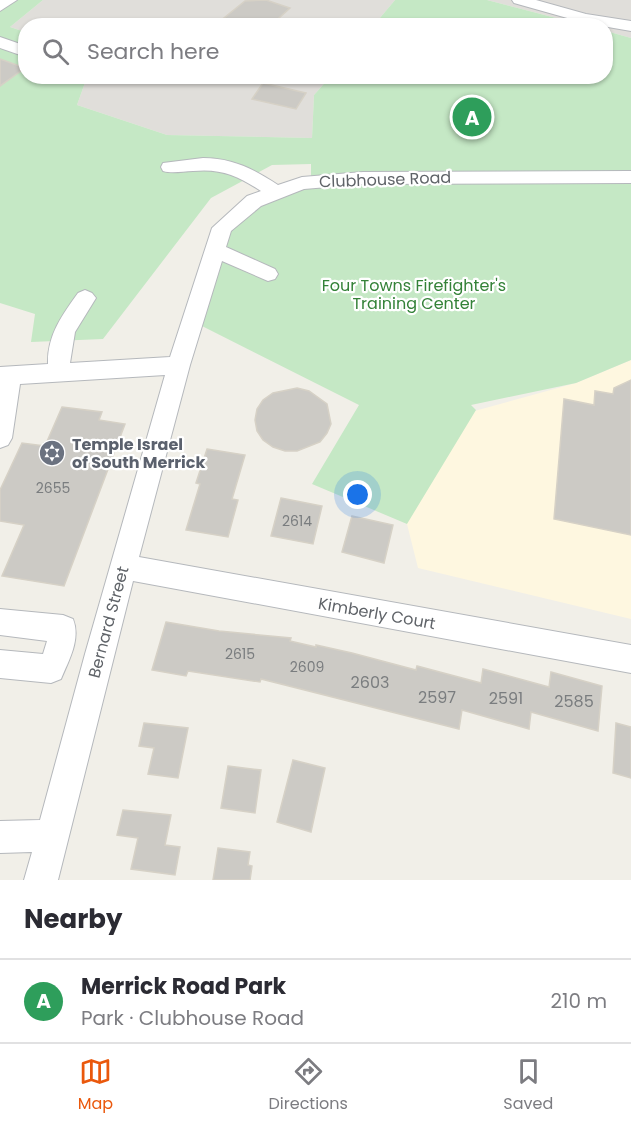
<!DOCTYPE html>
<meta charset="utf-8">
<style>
:root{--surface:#fff;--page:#f2f2f3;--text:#2b2b33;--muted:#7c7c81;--line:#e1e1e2;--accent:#ea580c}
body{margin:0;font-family:Poppins,sans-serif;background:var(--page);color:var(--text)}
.you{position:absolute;left:358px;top:495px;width:21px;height:21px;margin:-15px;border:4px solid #fff;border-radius:50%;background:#1a73e8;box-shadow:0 0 0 9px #1a73e833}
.badge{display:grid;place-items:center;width:39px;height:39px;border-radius:50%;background:var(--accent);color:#fff;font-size:20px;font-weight:700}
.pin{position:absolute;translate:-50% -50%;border:3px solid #fff;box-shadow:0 2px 6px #0006}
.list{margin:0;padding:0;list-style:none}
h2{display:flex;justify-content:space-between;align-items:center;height:78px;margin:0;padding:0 24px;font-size:26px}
h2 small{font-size:20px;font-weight:400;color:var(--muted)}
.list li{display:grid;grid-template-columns:39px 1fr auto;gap:18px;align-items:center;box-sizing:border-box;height:84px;padding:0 24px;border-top:2px solid var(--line)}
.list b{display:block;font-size:22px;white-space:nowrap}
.list p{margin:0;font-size:20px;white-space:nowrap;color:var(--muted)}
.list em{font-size:20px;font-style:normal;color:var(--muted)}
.icon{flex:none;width:33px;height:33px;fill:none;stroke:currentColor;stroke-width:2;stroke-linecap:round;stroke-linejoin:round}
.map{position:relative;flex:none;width:631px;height:880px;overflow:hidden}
.search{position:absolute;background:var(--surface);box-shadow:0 2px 4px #0004;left:18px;right:18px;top:18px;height:66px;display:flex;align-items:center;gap:15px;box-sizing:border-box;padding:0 21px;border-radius:24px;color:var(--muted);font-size:22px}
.sheet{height:162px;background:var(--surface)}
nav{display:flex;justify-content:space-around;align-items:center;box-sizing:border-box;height:84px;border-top:2px solid var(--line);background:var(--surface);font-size:16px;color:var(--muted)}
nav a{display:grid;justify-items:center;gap:3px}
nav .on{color:var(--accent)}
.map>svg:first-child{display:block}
.commercial{fill:#fef7e0}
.industrial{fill:#e0deda}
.green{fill:#c5e8c5}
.building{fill:#cccac5;stroke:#d6d1c6;stroke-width:1.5}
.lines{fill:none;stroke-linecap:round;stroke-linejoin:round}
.minor-casing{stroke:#b5b8bc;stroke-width:2}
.minor{fill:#fff;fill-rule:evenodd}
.labels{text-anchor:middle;stroke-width:4.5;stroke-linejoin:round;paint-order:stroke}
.number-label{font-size:14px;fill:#7a7d7f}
.street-label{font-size:16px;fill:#5f6368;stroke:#fff}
.park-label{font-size:16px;fill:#348238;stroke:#fff}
.worship-label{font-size:16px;font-weight:bold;fill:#5b616d;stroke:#fff;text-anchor:start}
.near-number-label{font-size:16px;fill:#7a7d7f}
</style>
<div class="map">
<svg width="631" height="880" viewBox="0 0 631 880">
<rect width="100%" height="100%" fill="#f1efe8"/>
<!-- commercial -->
<polygon class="commercial" points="631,360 631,619 418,568 404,512 460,415 576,383"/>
<!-- industrial -->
<g class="industrial">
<polygon points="43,0 395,0 374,25 26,26 25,32 10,27"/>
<polygon points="487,0 631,0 631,38 606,31 606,26 583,25"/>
<polygon points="87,77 330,77 314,95 312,138 167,135 77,105"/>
</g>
<!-- green -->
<g class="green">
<polygon points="0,0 43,0 10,27 25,32 26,76 87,77 77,105 167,135 312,138 314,95 330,77 606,76 606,31 631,38 631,174 311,176 311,164 272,165 211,198 103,339 31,342 35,314 0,303"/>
<polygon points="395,0 487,0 583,25 374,25"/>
<polygon points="631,182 631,360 576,383 471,405 476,410 407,524 312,484 359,405 198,324 230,230 250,209 281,193 331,183"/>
</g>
<!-- building -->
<g class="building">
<polygon points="266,0 290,8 270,26 214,26 245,1"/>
<polygon points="0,59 25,68 0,86"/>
<polygon points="263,83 306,93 296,109 252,99"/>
<polygon points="631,380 631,535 554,519 564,399 594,405 595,391 613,394 614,388"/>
<polygon points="297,388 309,391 327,404 331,424 327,433 320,442 297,451 285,451 273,447 263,440 257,431 255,420 257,409 263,400 273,393"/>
<polygon points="62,407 102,412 99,420 125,424 64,586 2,576 24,525 0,521 0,490 22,443 45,446"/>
<polygon points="207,449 245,455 232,499 238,500 228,537 186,530 200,484 196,483"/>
<polygon points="281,498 322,506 313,544 271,536"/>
<polygon points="352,516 393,525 384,563 342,552"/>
<polygon points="166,622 219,631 291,638 290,641 316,647 316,645 352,653 416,670 417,666 481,683 483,669 549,687 551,672 602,686 598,731 531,712 529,729 462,710 459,729 261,679 260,682 188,671 186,676 152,670"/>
<polygon points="144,723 188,728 178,778 148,774 154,748 139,746"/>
<polygon points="616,723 631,727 631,778 613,773"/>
<polygon points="293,760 325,768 311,832 277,822"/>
<polygon points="228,766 261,770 255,813 221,808"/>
<polygon points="123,810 171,815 165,845 180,847 175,875 131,869 138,838 117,835"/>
<polygon points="218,848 250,852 248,865 252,866 250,880 213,880"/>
</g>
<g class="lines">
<!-- minor casing -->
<g class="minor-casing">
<g id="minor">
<polygon points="0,0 17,0 0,11"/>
<polygon points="512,0 536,0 586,14 631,21 631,31 585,23 514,3"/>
<polygon points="0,37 26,46 26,57 0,48"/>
<path d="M203,158C232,158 254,169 278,185L302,177L363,172L631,171V183L363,184L304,189L261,206L231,231L226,247L275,269L278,274L275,279L268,281L222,261L190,365L139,557L631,645V673L133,581L58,880H24L32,852L0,853V821L40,820L85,654L165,375L20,384L12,438L8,445L0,448V367L48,364C47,336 62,315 78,293L85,290L92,293L96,298L75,332L70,363L170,357L212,228L247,196L261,191C238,176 221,168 193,171C183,171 173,174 163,171L161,167L163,163Z"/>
<path d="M0,609L63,615L73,619C81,639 69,660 61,679L51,683L0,678V650L43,654L47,641L0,635Z"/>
</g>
</g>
<!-- minor -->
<use href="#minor" class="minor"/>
</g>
<!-- icons -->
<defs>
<g id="synagogue-disc" transform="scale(1.35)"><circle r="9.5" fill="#6b7280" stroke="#fff"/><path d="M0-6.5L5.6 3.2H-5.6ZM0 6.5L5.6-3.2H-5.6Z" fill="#fff"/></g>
</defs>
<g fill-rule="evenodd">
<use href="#synagogue-disc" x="52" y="453"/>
</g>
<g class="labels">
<!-- number labels -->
<g class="number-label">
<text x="53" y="493">2655</text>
<text x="297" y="526">2614</text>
<text x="240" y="659">2615</text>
<text x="307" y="672">2609</text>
</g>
<!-- street labels -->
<g class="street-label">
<text transform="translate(385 179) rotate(-2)" y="6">Clubhouse Road</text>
<text transform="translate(377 613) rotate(10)" y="6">Kimberly Court</text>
<text transform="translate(108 622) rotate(-75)" y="6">Bernard Street</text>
</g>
<!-- park labels -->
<g class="park-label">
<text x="414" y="291">Four Towns Firefighter's<tspan x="414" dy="18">Training Center</tspan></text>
</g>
<!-- worship labels -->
<g class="worship-label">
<text x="72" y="450">Temple Israel<tspan x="72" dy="18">of South Merrick</tspan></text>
</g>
<!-- near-number labels -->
<g class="near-number-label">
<text x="370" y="688">2603</text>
<text x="437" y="703">2597</text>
<text x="506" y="704">2591</text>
<text x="574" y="707">2585</text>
</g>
</g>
</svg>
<div class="you"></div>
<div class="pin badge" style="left:472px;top:117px;background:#2e9e5b">A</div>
<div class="search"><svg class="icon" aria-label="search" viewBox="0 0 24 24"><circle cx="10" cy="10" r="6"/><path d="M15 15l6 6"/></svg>Search here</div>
</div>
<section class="sheet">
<h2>Nearby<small></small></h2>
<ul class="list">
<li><span class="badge" style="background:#2e9e5b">A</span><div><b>Merrick Road Park</b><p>Park · Clubhouse Road</p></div><em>210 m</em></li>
</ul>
</section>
<nav>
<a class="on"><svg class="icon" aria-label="map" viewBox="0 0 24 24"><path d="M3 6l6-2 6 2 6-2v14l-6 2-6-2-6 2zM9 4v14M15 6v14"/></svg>Map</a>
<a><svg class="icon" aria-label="directions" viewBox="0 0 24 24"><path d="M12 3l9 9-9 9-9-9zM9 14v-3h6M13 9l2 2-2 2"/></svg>Directions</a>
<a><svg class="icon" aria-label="saved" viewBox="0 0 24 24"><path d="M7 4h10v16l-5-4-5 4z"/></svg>Saved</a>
</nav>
